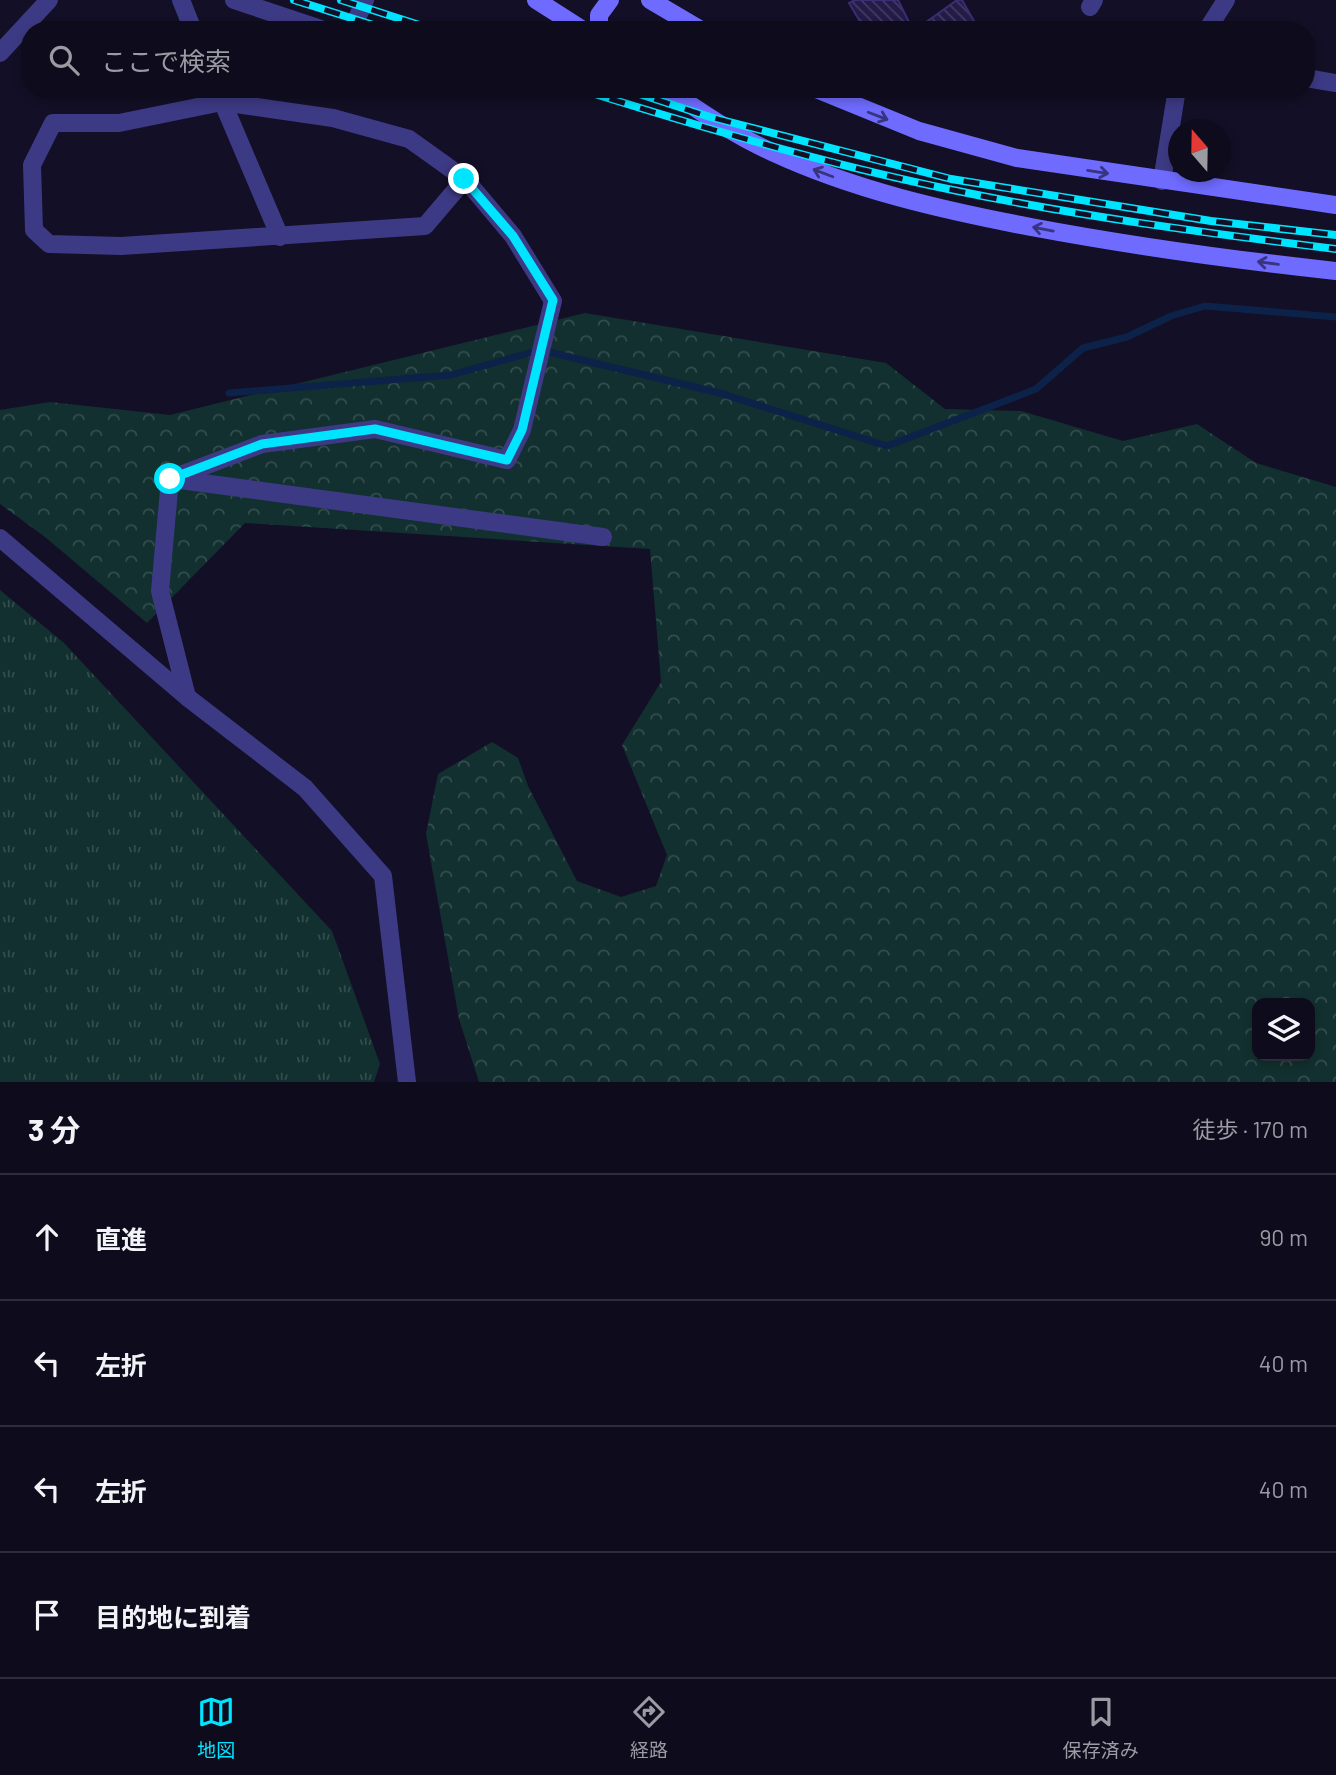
<!DOCTYPE html>
<html lang="ja">
<meta charset="utf-8">
<style>
:root{--surface:#0e0b1c;--page:#171425;--text:#f1f3f6;--muted:#9b9ba3;--line:#2e2b3b;--accent:#00e5ff}
body{margin:0;font-family:Barlow,"Noto Sans JP",sans-serif;background:var(--page);color:var(--text)}
.controls{position:absolute;right:21px;bottom:21px;display:grid;overflow:hidden;border-radius:14px;box-shadow:0 4px 10px #0003}
.controls button{width:63px;height:63px;display:grid;place-items:center;padding:0;border:0;border-bottom:2px solid var(--line);background:var(--surface);color:var(--text);font:35px sans-serif}
.compass{position:absolute;left:1168px;top:119px;width:63px;height:63px;border-radius:50%;background:var(--surface);box-shadow:0 4px 10px #0003;rotate:340deg}
.stop{position:absolute;width:21px;height:21px;margin:-16px;border:5px solid #00e5ff;border-radius:50%;background:#fff}
.stop.end{background:#00e5ff;border-color:#fff;box-shadow:0 2px 7px #0008}
.list{margin:0;padding:0;list-style:none}
h2{display:flex;justify-content:space-between;align-items:center;height:91px;margin:0;padding:0 28px;font-size:30px}
h2 small{font-size:23px;font-weight:400;color:var(--muted)}
.list li{display:grid;grid-template-columns:46px 1fr auto;gap:21px;align-items:center;box-sizing:border-box;height:126px;padding:0 28px;border-top:2px solid var(--line)}
.list b{display:block;font-size:26px;white-space:nowrap}
.list em{font-size:23px;font-style:normal;color:var(--muted)}
.icon{flex:none;width:38px;height:38px;fill:none;stroke:currentColor;stroke-width:2;stroke-linecap:round;stroke-linejoin:round}
.map{position:relative;flex:none;width:1336px;height:1082px;overflow:hidden}
.search{position:absolute;background:var(--surface);box-shadow:0 4px 10px #0003;left:21px;right:21px;top:21px;height:77px;display:flex;align-items:center;gap:18px;box-sizing:border-box;padding:0 24px;border-radius:28px;color:var(--muted);font-size:26px}
.sheet{height:595px;background:var(--surface)}
nav{display:flex;justify-content:space-around;align-items:center;box-sizing:border-box;height:98px;border-top:2px solid var(--line);background:var(--surface);font-size:19px;color:var(--muted)}
nav a{display:grid;justify-items:center;gap:4px}
nav .on{color:var(--accent)}
.map>svg:first-child{display:block}
.grass{fill:url(#grass-tufts)}
.forest{fill:url(#forest-crowns);fill-rule:evenodd}
.lines{fill:none;stroke-linecap:round;stroke-linejoin:round}
.stream{stroke:#0c2248;stroke-width:7}
.building{fill:url(#building-back-hatch);stroke:#3b2d73;stroke-width:2}
.street{stroke:#3d3a85;stroke-width:18}
.secondary{stroke:#6f6bff;stroke-width:18}
.rail-casing{stroke:#00e5ff;stroke-width:8}
.rail{stroke:#130f26;stroke-width:5;stroke-dasharray:16;stroke-linecap:butt}
.oneway{stroke:#38347d}
.route{stroke:#00e5ff;stroke-width:9}
</style>
<div class="map">
<svg width="1336" height="1082" viewBox="0 0 1336 1082">
<defs>
<pattern id="grass-tufts" width="24" height="20" patternUnits="userSpaceOnUse" patternTransform="scale(1.75)"><rect width="24" height="20" fill="#12302f"/><path d="M3 7l-1-3M5 7V3M7 7l1-3M15 17l-1-3M17 17v-4M19 17l1-3" fill="none" stroke="#344d4e"/></pattern>
<pattern id="forest-crowns" width="20" height="18" patternUnits="userSpaceOnUse" patternTransform="scale(1.75)"><rect width="20" height="18" fill="#12302f"/><path d="M2 6a3 3 0 1 1 6 0M12 15a3 3 0 1 1 6 0" fill="none" stroke="#344d4e"/></pattern>
<pattern id="building-back-hatch" width="6" height="6" patternUnits="userSpaceOnUse" patternTransform="scale(1.75)"><rect width="6" height="6" fill="#241b47"/><path d="M-1 5l2 2M0 0l6 6M5-1l2 2" fill="none" stroke="#433b63"/></pattern>
</defs>
<rect width="100%" height="100%" fill="#130f26"/>
<!-- grass -->
<polygon class="grass" points="0,590 64,643 332,931 380,1064 374,1082 0,1082"/>
<!-- forest -->
<path class="forest" d="M585,313L886,363L945,409L1021,411L1123,441L1197,424L1256,463L1336,487V1082H479L459,1019L426,834L438,774L492,742L518,758L528,786L577,881L621,897L656,886L667,855L622,745L661,682L650,549L245,523L147,623L45,537L0,504V410L50,402L170,415ZM1257,1003H1310V1056H1257Z"/>
<g class="lines">
<!-- stream -->
<polyline class="stream" points="229,393 451,375 540,350 720,393 887,446 1036,389 1083,348 1127,337 1171,316 1205,306 1336,317"/>
</g>
<!-- building -->
<g class="building">
<polygon points="855,0 898,0 913,30 865,30 849,3"/>
<polygon points="957,0 962,0 979,30 915,30"/>
</g>
<g class="lines">
<!-- street -->
<g class="street">
<polyline points="181,0 193,30"/>
<polyline points="234,0 324,30"/>
<polyline points="1090,7 1094,0"/>
<polyline points="352,30 365,0"/>
<polyline points="1207,30 1226,0"/>
<polyline points="0,53 49,0"/>
<polyline points="1306,78 1336,83"/>
<polyline points="217,89 280,237"/>
<polygon points="222,102 333,118 409,139 465,179 425,226 121,246 49,244 34,230 32,165 53,123 119,123"/>
<polyline points="1162,181 1177,89"/>
<polyline points="170,479 262,444 375,429 507,460 522,430 553,301 513,236 465,179"/>
<polyline points="170,479 160,591 187,697"/>
<polyline points="173,479 603,537"/>
<polyline points="0,538 187,697 305,788 383,876 407,1082"/>
</g>
<!-- secondary -->
<g class="secondary">
<polyline points="536,0 583,30"/>
<polyline points="650,0 701,30"/>
<polyline points="599,30 599,15 610,0"/>
<path d="M667,89C701,112 734,135 772,152C854,190 942,210 1031,227C1132,246 1234,260 1336,271"/>
<polyline points="816,89 919,131 1017,158 1336,205"/>
</g>
<!-- rail casing -->
<g class="rail-casing">
<g id="rail">
<polyline points="294,0 389,30"/>
<polyline points="341,0 435,30"/>
<path d="M579,89C700,127 823,163 948,189C1076,216 1206,233 1336,249"/>
<polyline points="624,89 710,117 951,179 1211,221 1336,235"/>
</g>
</g>
<!-- rail -->
<use href="#rail" class="rail"/>
</g>
<!-- one-way arrows -->
<defs><path id="oneway-shaft" d="M-6 0H5M1.5-3L5.5 0L1.5 3" fill="none" stroke-width="1.6" stroke-linecap="round" stroke-linejoin="round" transform="scale(1.75)"/></defs>
<g class="oneway">
<use href="#oneway-shaft" transform="translate(878 116) rotate(21)"/>
<use href="#oneway-shaft" transform="translate(1098 172) rotate(9)"/>
<use href="#oneway-shaft" transform="translate(823 173) rotate(-159)"/>
<use href="#oneway-shaft" transform="translate(1043 229) rotate(-169)"/>
<use href="#oneway-shaft" transform="translate(1268 263) rotate(-173)"/>
</g>
<g class="lines">
<!-- route -->
<polyline class="route" points="170,479 262,444 375,429 507,460 522,430 553,300 513,236 464,179"/>
</g>
</svg>
<div class="controls">
<button><svg class="icon" aria-label="layers" viewBox="0 0 24 24"><path d="M12 4l9 5-9 5-9-5zM3 14l9 5 9-5"/></svg></button>
</div>
<svg class="compass" viewBox="-18 -18 36 36"><path d="M0-13l5 13h-10z" fill="#e53935"/><path d="M0 13l5-13h-10z" fill="#9b9ba3"/></svg>
<div class="stop" style="left:170px;top:479px"></div>
<div class="stop end" style="left:464px;top:179px"></div>
<div class="search"><svg class="icon" aria-label="search" viewBox="0 0 24 24"><circle cx="10" cy="10" r="6"/><path d="M15 15l6 6"/></svg>ここで検索</div>
</div>
<section class="sheet">
<h2>3 分<small>徒歩 · 170 m</small></h2>
<ul class="list">
<li><svg class="icon" aria-label="ahead" viewBox="0 0 24 24"><path d="M12 20V5M6 11l6-6 6 6"/></svg><div><b>直進</b></div><em>90 m</em></li>
<li><svg class="icon" aria-label="left" viewBox="0 0 24 24"><path d="M17 20v-9H6M10 6l-5 5 5 5"/></svg><div><b>左折</b></div><em>40 m</em></li>
<li><svg class="icon" aria-label="left" viewBox="0 0 24 24"><path d="M17 20v-9H6M10 6l-5 5 5 5"/></svg><div><b>左折</b></div><em>40 m</em></li>
<li><svg class="icon" aria-label="arrive" viewBox="0 0 24 24"><path d="M6 21V4h12l-3 4 3 4H6"/></svg><div><b>目的地に到着</b></div></li>
</ul>
</section>
<nav>
<a class="on"><svg class="icon" aria-label="map" viewBox="0 0 24 24"><path d="M3 6l6-2 6 2 6-2v14l-6 2-6-2-6 2zM9 4v14M15 6v14"/></svg>地図</a>
<a><svg class="icon" aria-label="directions" viewBox="0 0 24 24"><path d="M12 3l9 9-9 9-9-9zM9 14v-3h6M13 9l2 2-2 2"/></svg>経路</a>
<a><svg class="icon" aria-label="saved" viewBox="0 0 24 24"><path d="M7 4h10v16l-5-4-5 4z"/></svg>保存済み</a>
</nav>
